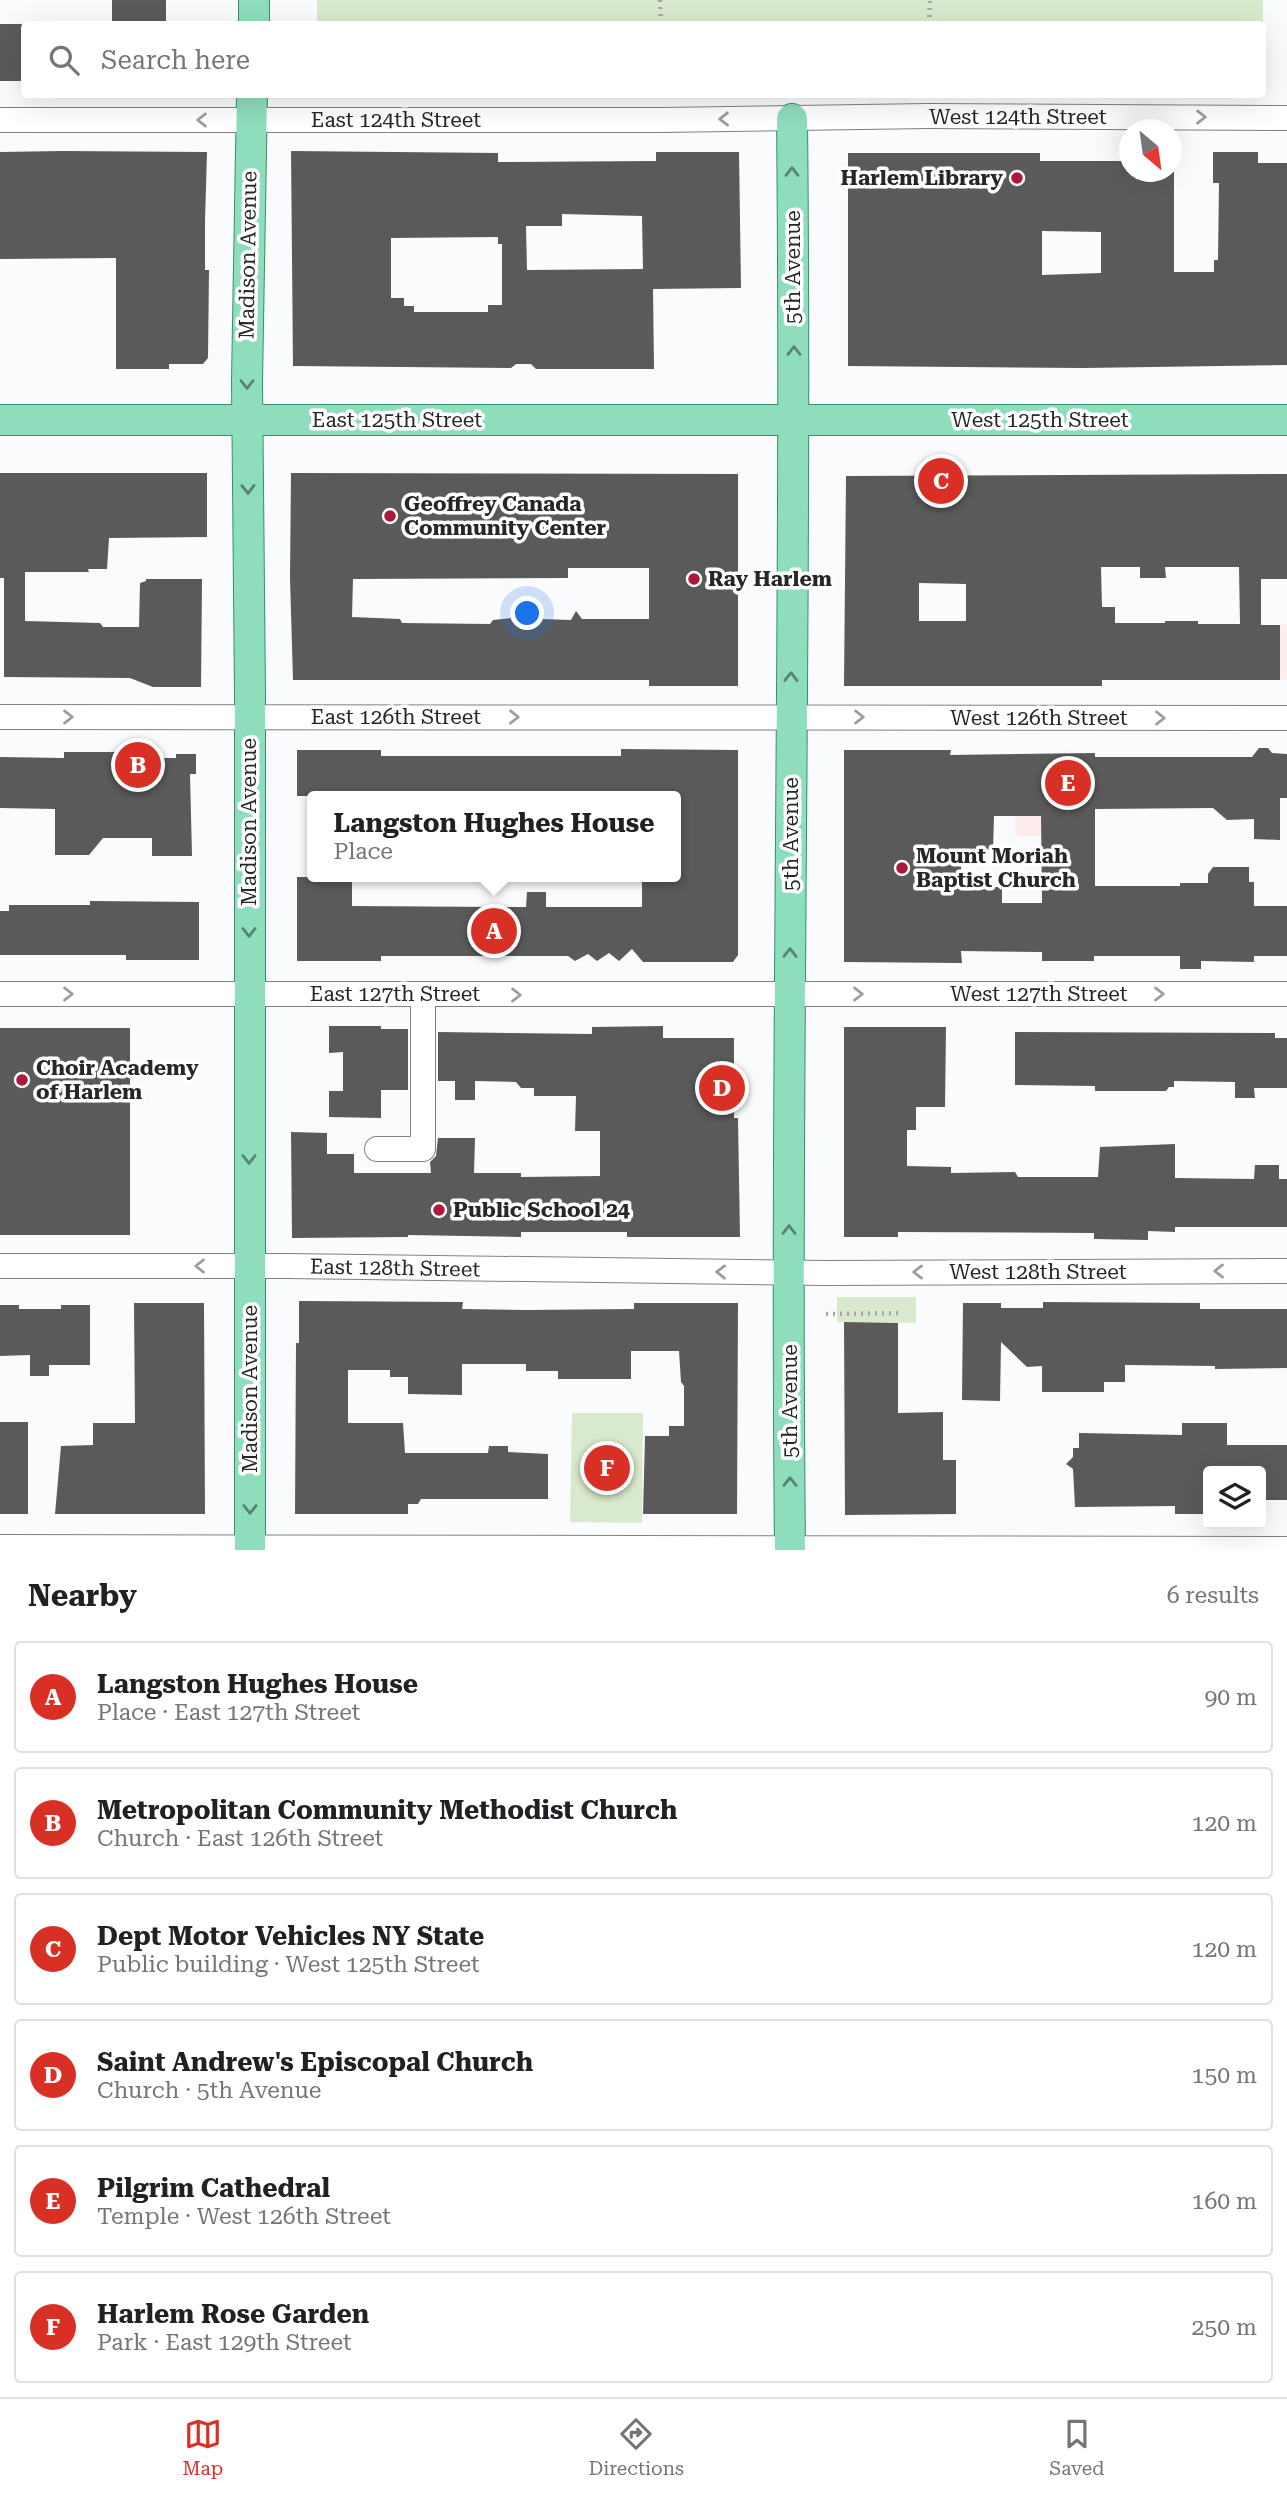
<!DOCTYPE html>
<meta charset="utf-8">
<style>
:root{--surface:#fff;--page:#f2f2f2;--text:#202124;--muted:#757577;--line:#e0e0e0;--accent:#d93025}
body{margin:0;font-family:"Roboto Serif",serif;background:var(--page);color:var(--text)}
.controls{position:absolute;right:21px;bottom:21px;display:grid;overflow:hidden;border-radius:7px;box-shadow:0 7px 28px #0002}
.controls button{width:63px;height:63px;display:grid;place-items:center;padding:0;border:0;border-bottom:2px solid var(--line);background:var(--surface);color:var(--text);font:35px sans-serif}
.compass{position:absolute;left:1119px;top:119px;width:63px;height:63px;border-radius:50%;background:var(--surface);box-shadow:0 7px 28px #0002;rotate:151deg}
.you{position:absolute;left:528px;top:614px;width:24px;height:24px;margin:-18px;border:5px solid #fff;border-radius:50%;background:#1a73e8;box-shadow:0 0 0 10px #1a73e833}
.badge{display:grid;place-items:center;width:46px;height:46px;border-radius:50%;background:var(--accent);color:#fff;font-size:23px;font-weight:700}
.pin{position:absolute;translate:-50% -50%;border:4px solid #fff;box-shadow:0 2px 7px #0006}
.popup{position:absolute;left:307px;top:791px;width:374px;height:91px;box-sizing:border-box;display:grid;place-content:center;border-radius:7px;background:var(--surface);filter:drop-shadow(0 2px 5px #0005);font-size:23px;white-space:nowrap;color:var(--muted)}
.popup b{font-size:26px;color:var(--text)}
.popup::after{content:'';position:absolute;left:50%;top:100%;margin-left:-14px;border:14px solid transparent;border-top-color:var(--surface)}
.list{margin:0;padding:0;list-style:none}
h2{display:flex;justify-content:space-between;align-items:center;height:91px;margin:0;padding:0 28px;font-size:30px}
h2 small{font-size:23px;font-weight:400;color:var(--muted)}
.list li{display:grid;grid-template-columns:46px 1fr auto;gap:21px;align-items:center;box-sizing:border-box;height:112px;margin:0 14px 14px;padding:0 14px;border:2px solid var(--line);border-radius:7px}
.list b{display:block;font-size:26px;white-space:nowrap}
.list p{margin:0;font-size:23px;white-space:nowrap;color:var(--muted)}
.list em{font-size:23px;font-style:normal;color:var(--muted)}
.icon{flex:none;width:38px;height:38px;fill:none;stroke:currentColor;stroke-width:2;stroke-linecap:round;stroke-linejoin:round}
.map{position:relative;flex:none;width:1287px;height:1550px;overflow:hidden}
.search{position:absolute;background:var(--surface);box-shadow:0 7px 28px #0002;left:21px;right:21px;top:21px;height:77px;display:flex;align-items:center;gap:18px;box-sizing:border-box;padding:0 24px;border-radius:7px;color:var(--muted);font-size:26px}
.sheet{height:847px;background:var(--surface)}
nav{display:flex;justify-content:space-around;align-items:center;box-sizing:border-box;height:98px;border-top:2px solid var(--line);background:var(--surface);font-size:19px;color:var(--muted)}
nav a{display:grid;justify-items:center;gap:4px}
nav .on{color:var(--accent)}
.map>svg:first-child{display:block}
.industrial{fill:#fdeced}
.green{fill:#d9e9cd}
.building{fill:#5b5a5a;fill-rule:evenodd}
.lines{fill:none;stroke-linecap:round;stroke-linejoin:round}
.minor-casing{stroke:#808182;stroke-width:26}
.major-casing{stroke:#388f6b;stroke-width:32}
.path{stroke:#a6a7a8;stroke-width:4.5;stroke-dasharray:2 5;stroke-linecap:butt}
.minor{stroke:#fff;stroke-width:24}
.major{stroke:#8eddbc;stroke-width:30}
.oneway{stroke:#9d9d9e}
.oneway2{stroke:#5a8272}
.poi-dot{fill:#ad183e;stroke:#fff;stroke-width:2.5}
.labels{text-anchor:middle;stroke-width:7;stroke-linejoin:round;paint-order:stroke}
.street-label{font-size:21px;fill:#262627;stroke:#fff}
.poi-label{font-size:21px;font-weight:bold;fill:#262627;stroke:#fff;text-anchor:start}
</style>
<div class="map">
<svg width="1287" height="1550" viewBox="0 0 1287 1550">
<rect width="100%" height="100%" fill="#fafbfc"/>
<!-- industrial -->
<g class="industrial">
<polygon points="1287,624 1287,679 1280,680 1280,625"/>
<polygon points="1015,755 1041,756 1041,836 1015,836"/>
</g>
<!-- green -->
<g class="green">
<polygon points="317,0 1263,0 1263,55 1262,24 317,24"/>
<polygon points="837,1297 916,1297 916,1323 837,1322"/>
<polygon points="572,1413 643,1413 642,1523 570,1522"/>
</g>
<!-- building -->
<g class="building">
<rect x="112" y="0" width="54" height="24"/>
<rect x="0" y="24" width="24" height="57"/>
<polygon points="62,151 207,152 205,221 205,270 209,270 208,358 203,364 169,364 169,369 116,369 116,258 0,259 0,152"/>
<path d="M291,151L498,153V162L656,161V152H739L741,288L653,289L654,369H536L531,364H516L511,368L293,366ZM562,214L642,216L643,269L527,270L526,226H562ZM498,237V244H502V305H488V312H414V306H404V298H391V238Z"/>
<path d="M1213,152H1258V163H1287V365L1083,368L848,366V153H1040V161H1130V172H1174V272H1214V260H1218L1219,183H1213ZM1042,231L1101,232V273L1042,275Z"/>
<polygon points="0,473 207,473 207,537 109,538 107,569 88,569 89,572 25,572 25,621 100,623 103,627 139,627 140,583 146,581 146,579 202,579 201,687 153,687 130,678 4,677 4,578 0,578"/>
<path d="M291,473L738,474V686H649V680H293L290,578ZM568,568H649V619H582L576,611L571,620L512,618L493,620L490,624L402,623L400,619L352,617L353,579L568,578Z"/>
<path d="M1287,474V579H1261V625H1280V680H1102V686H844L846,476ZM1101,567H1140V578H1166L1165,567H1239L1240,624H1198V621H1165V623H1115V607H1102ZM919,583L966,584V621H919Z"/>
<path d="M1259,748H1268L1272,753L1287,754V798H1280V840L1254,839V819L1227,820L1213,808L1095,809V886H1180V883H1208V874L1213,867H1249V882H1254V906H1287V956H1254V962L1201,961V969H1180V956H1094V961H1042V952L961,951L962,963L844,962V750H951L950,755L1095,753V757H1252ZM994,816H1041L1042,903H1002V887H961V851H993Z"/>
<polygon points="621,749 738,750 738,955 733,962 643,962 632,949 619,961 609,953 597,961 588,954 575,961 568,956 381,956 381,961 297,961 297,877 352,877 352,906 501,907 526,907 527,892 546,892 546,907 642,907 642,877 676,877 676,796 297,796 297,750 381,750 381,756 621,756"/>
<polygon points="64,752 127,752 127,758 176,758 176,754 196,754 196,774 190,774 192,856 152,856 152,838 103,838 89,855 55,855 55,809 0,808 0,757 64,758"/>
<polygon points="90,901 199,902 199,960 126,960 126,955 0,955 0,911 9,911 9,905 90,905"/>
<polygon points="329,1026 381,1026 381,1029 408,1029 408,1090 381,1090 381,1118 329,1117 329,1091 343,1091 343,1052 329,1053"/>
<polygon points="663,1026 663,1038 734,1038 734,1118 738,1118 740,1237 627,1237 627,1232 521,1232 521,1237 408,1235 408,1237 292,1238 291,1132 327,1133 327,1154 354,1154 354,1173 431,1173 430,1162 436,1156 438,1138 475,1138 474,1173 521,1173 521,1177 600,1176 600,1131 575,1131 576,1096 534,1096 534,1088 521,1088 516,1082 475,1081 475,1100 455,1100 455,1081 438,1081 438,1032 592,1034 592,1027"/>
<polygon points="844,1027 946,1027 945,1107 916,1107 916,1130 907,1130 907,1166 951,1167 951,1173 1015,1172 1018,1177 1098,1177 1100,1147 1175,1144 1175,1178 1254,1179 1255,1165 1279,1165 1279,1179 1287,1179 1287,1227 1175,1227 1175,1232 1148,1231 1148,1240 1094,1239 1094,1233 898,1232 898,1237 844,1237"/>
<rect x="0" y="1028" width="130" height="207"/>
<polygon points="1015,1032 1275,1033 1275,1038 1287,1038 1287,1088 1254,1088 1255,1098 1235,1098 1235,1082 1174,1081 1174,1087 1169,1087 1166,1091 1095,1091 1095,1086 1015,1085"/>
<polygon points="299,1301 463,1302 462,1309 527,1310 634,1309 634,1303 738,1303 737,1514 643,1514 645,1436 669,1436 669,1426 684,1426 684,1386 681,1382 679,1351 631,1351 631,1379 558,1379 558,1371 526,1371 526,1364 462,1364 462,1395 408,1394 408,1377 390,1377 390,1370 348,1370 348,1423 403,1423 405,1453 488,1453 489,1446 508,1446 508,1452 548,1454 548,1499 421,1499 418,1504 408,1504 408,1514 295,1514 296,1343 299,1343"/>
<polygon points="1043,1302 1200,1303 1200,1309 1287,1309 1287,1368 1215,1369 1215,1366 1125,1365 1125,1382 1104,1382 1104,1392 1042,1392 1042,1366 1027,1367 1001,1342 1000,1401 962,1400 963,1303 1001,1303 1001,1308 1043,1308"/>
<polygon points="134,1303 204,1303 205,1514 55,1514 61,1446 93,1445 93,1423 135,1423"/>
<polygon points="0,1305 19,1305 19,1309 61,1309 61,1305 90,1305 90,1365 49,1365 49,1376 30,1376 30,1355 0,1356"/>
<polygon points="844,1322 898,1323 898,1413 943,1412 943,1460 956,1460 956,1514 845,1515"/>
<rect x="0" y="1422" width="28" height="92"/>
<polygon points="1182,1423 1227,1423 1227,1445 1287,1445 1287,1500 1261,1500 1261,1471 1208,1471 1208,1514 1175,1514 1175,1506 1075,1507 1073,1469 1066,1464 1073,1457 1073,1448 1079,1448 1079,1433 1182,1435"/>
</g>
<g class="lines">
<!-- minor casing -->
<g class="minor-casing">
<g id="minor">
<polyline points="0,120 661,120 928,116 1287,118"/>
<polyline points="0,717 1287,718"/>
<polyline points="0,994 1287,994"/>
<polyline points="377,1149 423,1149 423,995"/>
<polyline points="0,1266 287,1266 826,1273 1287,1271"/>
<polyline points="0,1547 1287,1549"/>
</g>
</g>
<!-- major casing -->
<g class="major-casing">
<g id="major">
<polyline points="254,24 254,0"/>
<polyline points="0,420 1287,420"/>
<polyline points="250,1550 250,694 247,381 252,94"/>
<path d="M790,1550C785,1073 797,596 792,119"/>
</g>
</g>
<!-- path -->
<g class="path">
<polyline points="660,0 661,24"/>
<polyline points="929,24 930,0"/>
<polyline points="826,1314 902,1313"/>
</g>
<!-- minor -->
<use href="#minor" class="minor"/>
<!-- major -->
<use href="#major" class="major"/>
</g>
<!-- one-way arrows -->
<defs><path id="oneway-chevron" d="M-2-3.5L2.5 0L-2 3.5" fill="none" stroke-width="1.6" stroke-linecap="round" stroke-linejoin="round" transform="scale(1.75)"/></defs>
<g class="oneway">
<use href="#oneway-chevron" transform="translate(1201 117)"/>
<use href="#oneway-chevron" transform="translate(724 119) rotate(179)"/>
<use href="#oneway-chevron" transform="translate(202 120) rotate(180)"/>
<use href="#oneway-chevron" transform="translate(68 717)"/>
<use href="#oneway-chevron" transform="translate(514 717)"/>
<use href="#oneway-chevron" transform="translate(859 717)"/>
<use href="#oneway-chevron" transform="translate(1160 718)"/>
<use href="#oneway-chevron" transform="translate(68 994)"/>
<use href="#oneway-chevron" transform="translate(858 994)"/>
<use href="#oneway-chevron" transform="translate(1159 994)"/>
<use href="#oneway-chevron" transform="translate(516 995)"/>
<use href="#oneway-chevron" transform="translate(200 1266) rotate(180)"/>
<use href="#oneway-chevron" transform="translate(1219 1271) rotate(180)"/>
<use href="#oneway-chevron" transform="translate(721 1272) rotate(-179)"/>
<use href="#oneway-chevron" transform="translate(918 1272) rotate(180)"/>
</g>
<g class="oneway2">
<use href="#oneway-chevron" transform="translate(792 172) rotate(-90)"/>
<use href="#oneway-chevron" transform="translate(794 351) rotate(-90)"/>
<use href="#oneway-chevron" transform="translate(247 384) rotate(90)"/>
<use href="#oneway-chevron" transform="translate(248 489) rotate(89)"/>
<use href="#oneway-chevron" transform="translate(791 677) rotate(-89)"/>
<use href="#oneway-chevron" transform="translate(249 932) rotate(90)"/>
<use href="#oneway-chevron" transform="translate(790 953) rotate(-90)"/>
<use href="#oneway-chevron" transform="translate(249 1159) rotate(90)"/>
<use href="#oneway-chevron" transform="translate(789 1230) rotate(-90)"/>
<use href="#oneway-chevron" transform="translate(790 1482) rotate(-90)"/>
<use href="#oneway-chevron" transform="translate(250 1509) rotate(90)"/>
</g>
<!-- markers -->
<g class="poi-dot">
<circle cx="1017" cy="178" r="7"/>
<circle cx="390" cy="516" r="7"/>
<circle cx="694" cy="579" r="7"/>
<circle cx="902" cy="868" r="7"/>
<circle cx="22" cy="1080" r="7"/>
<circle cx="439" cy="1210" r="7"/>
</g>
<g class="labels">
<!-- street labels -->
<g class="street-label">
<text x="1018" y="124">West 124th Street</text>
<text x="396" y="127">East 124th Street</text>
<text transform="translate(248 255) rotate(-89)" y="7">Madison Avenue</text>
<text transform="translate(793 267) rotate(-90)" y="7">5th Avenue</text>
<text x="397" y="427">East 125th Street</text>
<text x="1040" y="427">West 125th Street</text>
<text x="396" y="724">East 126th Street</text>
<text x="1039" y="725">West 126th Street</text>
<text transform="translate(249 822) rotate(-90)" y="7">Madison Avenue</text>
<text transform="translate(791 834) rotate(-90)" y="7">5th Avenue</text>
<text x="395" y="1001">East 127th Street</text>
<text x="1039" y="1001">West 127th Street</text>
<text transform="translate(395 1268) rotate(1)" y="7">East 128th Street</text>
<text x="1038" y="1279">West 128th Street</text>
<text transform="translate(250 1389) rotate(-90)" y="7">Madison Avenue</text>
<text transform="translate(790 1401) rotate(-90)" y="7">5th Avenue</text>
</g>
<!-- poi labels -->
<g class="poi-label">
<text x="1003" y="185" text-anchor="end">Harlem Library</text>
<text x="404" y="511">Geoffrey Canada<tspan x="404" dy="24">Community Center</tspan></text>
<text x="708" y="586">Ray Harlem</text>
<text x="916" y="863">Mount Moriah<tspan x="916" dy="24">Baptist Church</tspan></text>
<text x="36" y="1075">Choir Academy<tspan x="36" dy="24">of Harlem</tspan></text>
<text x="453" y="1217">Public School 24</text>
</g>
</g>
</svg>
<div class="controls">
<button><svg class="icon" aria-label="layers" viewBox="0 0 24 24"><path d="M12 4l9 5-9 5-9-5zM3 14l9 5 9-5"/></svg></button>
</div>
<svg class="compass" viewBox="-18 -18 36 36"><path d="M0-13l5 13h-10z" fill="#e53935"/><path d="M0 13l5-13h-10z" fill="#757577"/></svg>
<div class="you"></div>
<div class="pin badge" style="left:494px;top:931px">A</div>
<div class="popup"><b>Langston Hughes House</b>Place</div>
<div class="pin badge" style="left:138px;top:765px">B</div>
<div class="pin badge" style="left:941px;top:481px">C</div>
<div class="pin badge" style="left:722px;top:1088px">D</div>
<div class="pin badge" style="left:1068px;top:783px">E</div>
<div class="pin badge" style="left:607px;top:1468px">F</div>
<div class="search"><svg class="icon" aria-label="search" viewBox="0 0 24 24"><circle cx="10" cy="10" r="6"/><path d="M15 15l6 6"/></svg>Search here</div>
</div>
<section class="sheet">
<h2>Nearby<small>6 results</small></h2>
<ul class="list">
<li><span class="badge">A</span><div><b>Langston Hughes House</b><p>Place · East 127th Street</p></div><em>90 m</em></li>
<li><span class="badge">B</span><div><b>Metropolitan Community Methodist Church</b><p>Church · East 126th Street</p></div><em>120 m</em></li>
<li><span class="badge">C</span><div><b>Dept Motor Vehicles NY State</b><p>Public building · West 125th Street</p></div><em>120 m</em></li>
<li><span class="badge">D</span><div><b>Saint Andrew's Episcopal Church</b><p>Church · 5th Avenue</p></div><em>150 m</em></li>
<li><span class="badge">E</span><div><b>Pilgrim Cathedral</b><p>Temple · West 126th Street</p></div><em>160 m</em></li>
<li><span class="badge">F</span><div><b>Harlem Rose Garden</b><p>Park · East 129th Street</p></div><em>250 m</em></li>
</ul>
</section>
<nav>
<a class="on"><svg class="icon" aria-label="map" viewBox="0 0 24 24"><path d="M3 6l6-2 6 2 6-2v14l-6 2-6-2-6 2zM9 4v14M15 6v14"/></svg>Map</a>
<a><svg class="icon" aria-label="directions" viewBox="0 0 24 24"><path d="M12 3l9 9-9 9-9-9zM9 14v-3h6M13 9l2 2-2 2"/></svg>Directions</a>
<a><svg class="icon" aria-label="saved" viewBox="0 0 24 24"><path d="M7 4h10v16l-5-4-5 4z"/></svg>Saved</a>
</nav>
